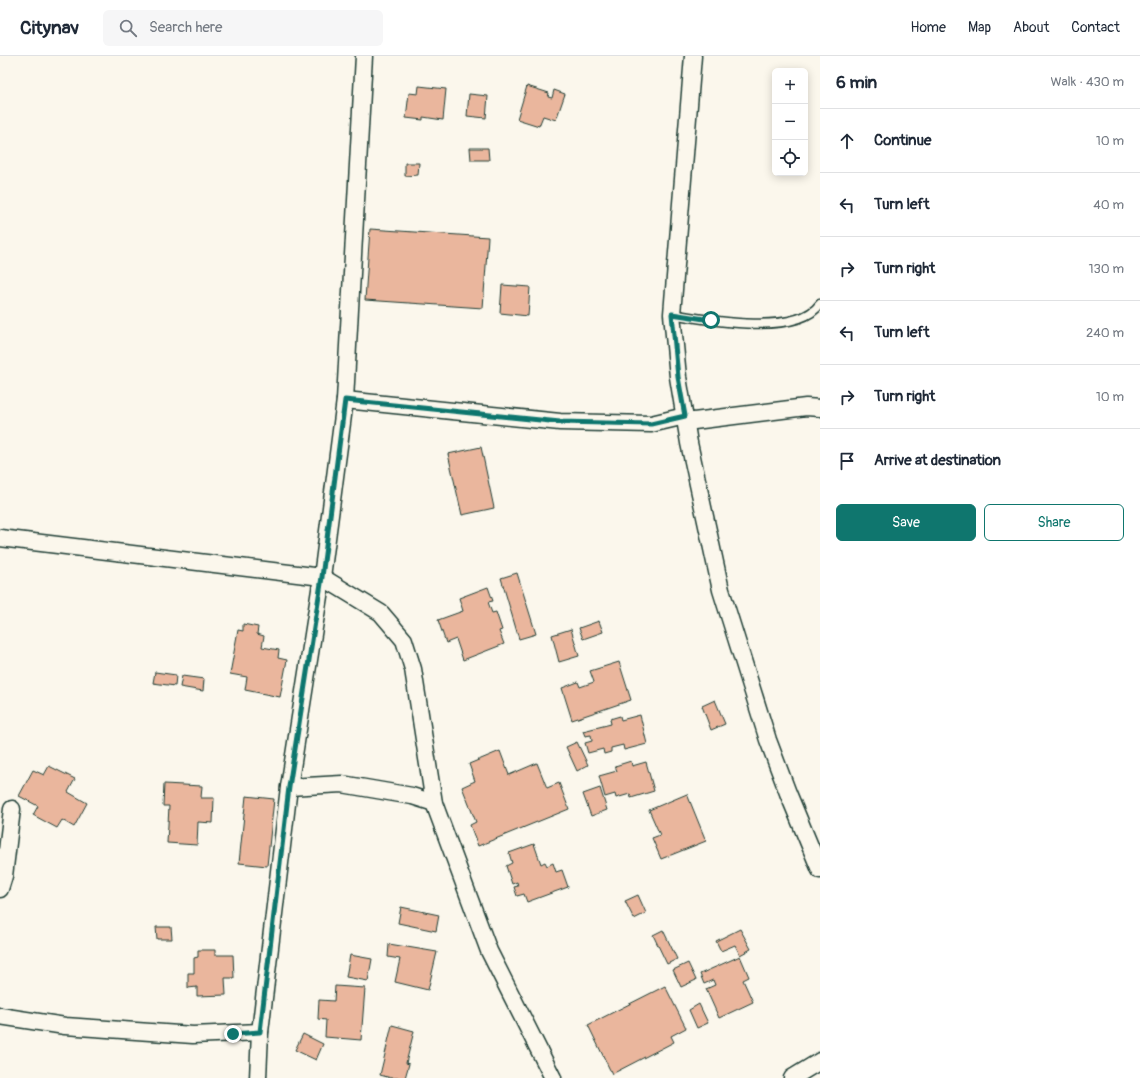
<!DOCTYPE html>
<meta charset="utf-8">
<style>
:root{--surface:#fff;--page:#f6f6f7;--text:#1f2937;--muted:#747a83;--line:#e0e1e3;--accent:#0f766e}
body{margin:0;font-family:Pangolin,sans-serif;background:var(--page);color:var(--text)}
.controls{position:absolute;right:12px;top:12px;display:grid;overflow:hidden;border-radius:6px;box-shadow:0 2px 10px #0003}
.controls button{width:36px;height:36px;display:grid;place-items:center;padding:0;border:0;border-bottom:1px solid var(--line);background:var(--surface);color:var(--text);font:20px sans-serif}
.stop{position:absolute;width:12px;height:12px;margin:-9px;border:3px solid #0f766e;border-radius:50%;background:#fff}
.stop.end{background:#0f766e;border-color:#fff;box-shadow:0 1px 4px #0008}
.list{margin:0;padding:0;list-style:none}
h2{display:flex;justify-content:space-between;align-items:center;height:52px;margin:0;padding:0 16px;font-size:17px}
h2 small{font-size:13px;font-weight:400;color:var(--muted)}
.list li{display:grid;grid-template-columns:26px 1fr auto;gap:12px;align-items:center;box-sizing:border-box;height:64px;padding:0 16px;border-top:1px solid var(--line)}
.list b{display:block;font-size:15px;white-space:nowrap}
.list em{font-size:13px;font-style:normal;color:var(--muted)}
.actions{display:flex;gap:8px;padding:12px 16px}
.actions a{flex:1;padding:9px 0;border:1px solid var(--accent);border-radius:6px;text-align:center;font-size:14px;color:var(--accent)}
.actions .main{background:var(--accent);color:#fff}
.icon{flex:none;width:22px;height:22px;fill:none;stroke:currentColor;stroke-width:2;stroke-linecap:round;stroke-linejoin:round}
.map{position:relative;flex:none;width:820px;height:1022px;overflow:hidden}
header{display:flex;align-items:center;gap:24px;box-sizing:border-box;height:56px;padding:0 20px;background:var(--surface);border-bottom:1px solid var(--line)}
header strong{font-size:19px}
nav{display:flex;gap:22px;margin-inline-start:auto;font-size:14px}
.search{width:280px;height:36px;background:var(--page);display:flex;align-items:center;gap:10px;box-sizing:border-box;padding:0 14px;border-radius:6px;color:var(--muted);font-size:15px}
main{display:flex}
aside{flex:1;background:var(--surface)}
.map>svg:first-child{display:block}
.building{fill:#eab69d;stroke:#1f3d34}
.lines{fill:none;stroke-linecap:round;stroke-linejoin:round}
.service-casing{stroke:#1f3d34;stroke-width:11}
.minor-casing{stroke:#1f3d34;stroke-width:19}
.service{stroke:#fbf7ec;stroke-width:8}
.minor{stroke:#fbf7ec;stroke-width:16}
.route{stroke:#0f766e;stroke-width:5}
</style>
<header>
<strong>Citynav</strong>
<div class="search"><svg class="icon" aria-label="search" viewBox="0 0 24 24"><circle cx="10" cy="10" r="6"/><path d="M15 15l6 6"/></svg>Search here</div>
<nav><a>Home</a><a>Map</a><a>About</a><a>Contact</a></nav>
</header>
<main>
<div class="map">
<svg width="820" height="1022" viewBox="0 0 820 1022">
<rect width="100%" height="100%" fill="#fbf7ec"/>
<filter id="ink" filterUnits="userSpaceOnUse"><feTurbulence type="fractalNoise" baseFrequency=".025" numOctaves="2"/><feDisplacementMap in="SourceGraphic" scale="8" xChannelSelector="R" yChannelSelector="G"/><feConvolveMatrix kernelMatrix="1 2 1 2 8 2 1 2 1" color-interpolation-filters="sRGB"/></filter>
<g filter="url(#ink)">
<!-- building -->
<g class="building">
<polygon points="419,30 446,33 443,64 423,61 423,64 406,62 409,37 418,38"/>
<polygon points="527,30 549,37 548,41 552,42 554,34 565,38 556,64 543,60 539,70 517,63"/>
<polygon points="469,38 488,40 486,62 467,60"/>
<polygon points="470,92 488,92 489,104 471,104"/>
<polygon points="405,107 419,107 418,119 405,120"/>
<polygon points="370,173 488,181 483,252 365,244"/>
<polygon points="502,229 530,231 528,260 500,257"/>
<polygon points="481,391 494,452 462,459 448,398"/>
<polygon points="517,517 536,578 519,583 501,522"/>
<polygon points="488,531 493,545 488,546 492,557 496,556 502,574 499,575 504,588 463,604 456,583 446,587 438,564 463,555 459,542"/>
<polygon points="599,565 603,576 583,583 579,572"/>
<polygon points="243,568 258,571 257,578 264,580 262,591 279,594 278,602 287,604 280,641 245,634 247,621 230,618 238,574 243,575"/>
<polygon points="571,573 579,600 559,606 552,579"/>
<polygon points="619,606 631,644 572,664 562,632 578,626 580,631 594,626 590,615"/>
<polygon points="155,616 176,619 175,630 153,627"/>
<polygon points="182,620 204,623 203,635 180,631"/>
<polygon points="715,644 725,668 711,674 702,650"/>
<polygon points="640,659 647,688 624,694 623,689 611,692 611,696 604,698 603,693 588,697 585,687 592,685 591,679 585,680 583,675 611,668 610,663 620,660 621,664"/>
<polygon points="577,686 588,709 577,715 566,691"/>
<polygon points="500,695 509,719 537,707 547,732 559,727 569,753 478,790 470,769 476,766 462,731 475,725 469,708"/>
<polygon points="631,705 632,710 646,706 654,735 631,742 630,738 616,742 615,738 605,741 599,720 617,715 615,710"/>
<polygon points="49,710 75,723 68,736 87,747 74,771 62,764 57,772 33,759 38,750 19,740 33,714 44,719"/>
<polygon points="164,728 202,730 201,742 214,742 213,767 198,766 197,789 167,787 169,750 163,750"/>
<polygon points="600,732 607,754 591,760 583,738"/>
<polygon points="687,738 706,785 661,803 652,782 660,779 649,754"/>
<polygon points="246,740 274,743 267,810 239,807"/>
<polygon points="534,788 541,808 545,806 547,810 553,807 556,816 562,814 568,831 527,846 524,838 517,840 514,831 518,830 517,826 512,828 506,810 512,807 509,797"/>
<polygon points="638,839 646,857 634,863 625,845"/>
<polygon points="401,851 439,859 436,875 398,867"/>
<polygon points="156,871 171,871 172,883 157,883"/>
<polygon points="740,873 751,893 740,899 735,889 721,895 716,885"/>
<polygon points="663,874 677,903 667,908 653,879"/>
<polygon points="389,888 437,896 428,934 395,926 400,903 388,901"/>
<polygon points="198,894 215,894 215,899 233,899 234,922 225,922 226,939 197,940 197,931 188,932 188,917 194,917 194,902 198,901"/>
<polygon points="350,899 372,903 368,925 346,921"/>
<polygon points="740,900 749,921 743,924 753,946 719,962 706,933 715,929 713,924 704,928 700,918"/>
<polygon points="688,907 696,924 681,931 673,914"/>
<polygon points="335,930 365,932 361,984 325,981 326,964 318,963 319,944 334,945"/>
<polygon points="665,930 686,972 671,980 674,986 612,1018 588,969"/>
<polygon points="699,948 708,967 697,972 689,954"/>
<polygon points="392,969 414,975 406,1007 409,1008 405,1022 391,1022 380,1019"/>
<polygon points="303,978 323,988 316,1004 295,994"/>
</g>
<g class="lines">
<!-- service casing -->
<g class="service-casing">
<path id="service" d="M672,258C707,264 797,281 820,248"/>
</g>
<!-- minor casing -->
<g class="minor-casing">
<g id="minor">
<polyline points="693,0 672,258 678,321 689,387 721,534 768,684 788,737 820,814"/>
<polyline points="345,344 560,366 651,368 685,360"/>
<polyline points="686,366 806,351 820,352"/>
<polyline points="0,482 322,521 381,557 404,584 413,613 434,747 489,895 553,1022"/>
<polyline points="289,731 342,728 412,740 434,747"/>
<polyline points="0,833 4,820 12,753"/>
<polyline points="0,960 65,970 193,979 260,976"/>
<polyline points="258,1022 260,976 289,731 322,521 345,344 364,0"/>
<polyline points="792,1022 820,1005"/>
</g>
</g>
<!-- service -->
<use href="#service" class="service"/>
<!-- minor -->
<use href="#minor" class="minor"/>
</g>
</g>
<g class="lines" filter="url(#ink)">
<!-- route -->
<polyline class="route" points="233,978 260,976 289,731 322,521 345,344 560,366 651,368 685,360 678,321 672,258 711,264"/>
</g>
</svg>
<div class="controls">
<button>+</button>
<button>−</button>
<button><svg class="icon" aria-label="locate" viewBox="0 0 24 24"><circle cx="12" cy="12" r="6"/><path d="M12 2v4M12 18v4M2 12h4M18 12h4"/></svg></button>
</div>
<div class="stop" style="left:711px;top:264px"></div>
<div class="stop end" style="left:233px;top:978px"></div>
</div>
<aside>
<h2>6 min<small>Walk · 430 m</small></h2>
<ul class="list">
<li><svg class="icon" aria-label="ahead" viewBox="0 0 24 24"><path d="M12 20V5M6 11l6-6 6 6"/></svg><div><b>Continue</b></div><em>10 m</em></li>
<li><svg class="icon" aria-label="left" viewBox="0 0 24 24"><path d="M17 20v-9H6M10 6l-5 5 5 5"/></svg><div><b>Turn left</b></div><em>40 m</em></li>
<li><svg class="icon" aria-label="right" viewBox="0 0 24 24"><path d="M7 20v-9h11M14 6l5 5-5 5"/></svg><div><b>Turn right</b></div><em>130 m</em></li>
<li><svg class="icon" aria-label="left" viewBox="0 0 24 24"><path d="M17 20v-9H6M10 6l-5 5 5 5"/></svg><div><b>Turn left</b></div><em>240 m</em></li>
<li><svg class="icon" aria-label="right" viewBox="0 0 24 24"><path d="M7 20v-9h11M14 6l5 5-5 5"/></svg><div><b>Turn right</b></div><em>10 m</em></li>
<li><svg class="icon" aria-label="arrive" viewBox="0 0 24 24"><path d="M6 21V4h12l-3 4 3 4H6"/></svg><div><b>Arrive at destination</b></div></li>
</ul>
<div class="actions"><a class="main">Save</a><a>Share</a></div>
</aside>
</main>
